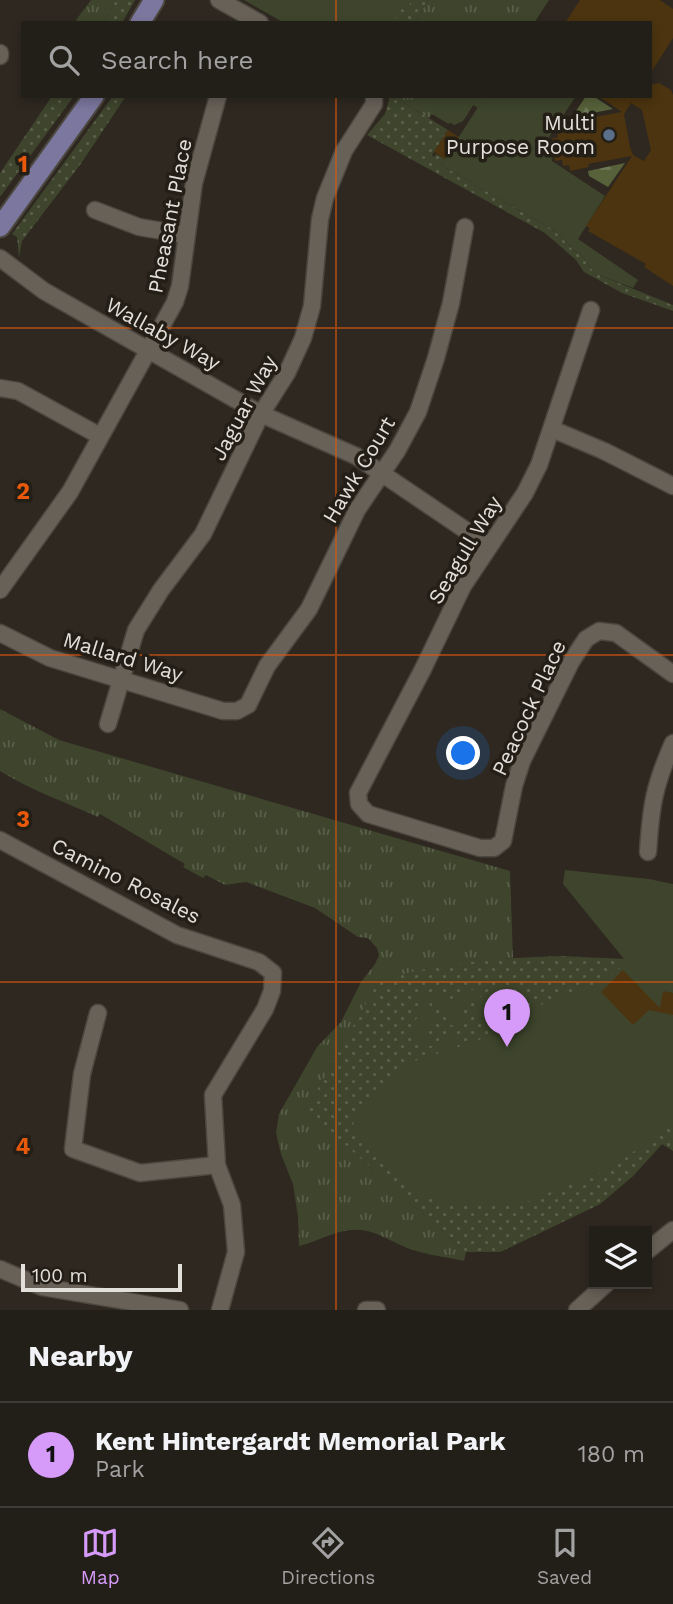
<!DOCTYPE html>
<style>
:root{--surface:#221e18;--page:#2e2b25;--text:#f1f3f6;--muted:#a2a2a2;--line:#3f3c37;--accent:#d69bf9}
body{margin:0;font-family:"Work Sans",sans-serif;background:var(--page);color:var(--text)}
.controls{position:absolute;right:21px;bottom:21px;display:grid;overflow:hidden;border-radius:0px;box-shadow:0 4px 10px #0003}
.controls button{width:63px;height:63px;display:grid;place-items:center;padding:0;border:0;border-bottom:2px solid var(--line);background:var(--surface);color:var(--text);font:35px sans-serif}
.scale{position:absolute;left:21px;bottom:18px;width:161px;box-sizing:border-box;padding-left:7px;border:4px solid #e3dfda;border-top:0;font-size:19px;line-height:24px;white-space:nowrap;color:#e3dfda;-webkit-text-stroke:5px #241f16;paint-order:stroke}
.you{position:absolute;left:464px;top:754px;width:24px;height:24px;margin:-18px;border:5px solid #fff;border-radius:50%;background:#1a73e8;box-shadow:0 0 0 10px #1a73e833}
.badge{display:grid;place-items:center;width:46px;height:46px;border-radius:50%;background:var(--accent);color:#111;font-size:23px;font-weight:700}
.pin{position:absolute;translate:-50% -58px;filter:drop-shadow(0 2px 4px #0008)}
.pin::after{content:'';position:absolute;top:37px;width:24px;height:21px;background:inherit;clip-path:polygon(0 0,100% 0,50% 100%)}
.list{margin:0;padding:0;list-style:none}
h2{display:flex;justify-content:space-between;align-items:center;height:91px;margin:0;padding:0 28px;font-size:30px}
h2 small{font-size:23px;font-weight:400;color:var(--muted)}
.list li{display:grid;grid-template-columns:46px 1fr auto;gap:21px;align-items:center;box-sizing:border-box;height:105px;padding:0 28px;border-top:2px solid var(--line)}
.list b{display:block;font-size:26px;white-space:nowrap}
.list p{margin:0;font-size:23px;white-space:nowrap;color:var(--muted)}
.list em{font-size:23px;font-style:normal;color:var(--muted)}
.icon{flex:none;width:38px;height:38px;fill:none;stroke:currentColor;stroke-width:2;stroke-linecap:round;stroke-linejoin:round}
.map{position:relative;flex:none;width:673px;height:1310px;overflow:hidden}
.search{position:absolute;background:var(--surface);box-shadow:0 4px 10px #0003;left:21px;right:21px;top:21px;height:77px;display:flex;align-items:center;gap:18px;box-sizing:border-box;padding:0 24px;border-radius:0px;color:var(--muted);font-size:26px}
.sheet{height:196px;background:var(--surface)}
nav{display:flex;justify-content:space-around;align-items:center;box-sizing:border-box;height:98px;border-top:2px solid var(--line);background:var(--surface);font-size:19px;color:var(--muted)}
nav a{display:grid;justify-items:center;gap:4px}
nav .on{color:var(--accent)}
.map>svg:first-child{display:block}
.grass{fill:url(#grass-tufts)}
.forest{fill:url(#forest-firs)}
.park{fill:#3e452c}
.garden{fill:url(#garden-dots)}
.building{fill:#4b340f;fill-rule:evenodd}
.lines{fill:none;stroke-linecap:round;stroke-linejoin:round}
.minor-casing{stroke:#4b473f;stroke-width:19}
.major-casing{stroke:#4b473f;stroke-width:23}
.minor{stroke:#686158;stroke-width:16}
.major{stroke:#7b779e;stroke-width:19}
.grid{fill:none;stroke:#e8590c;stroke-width:2;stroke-opacity:0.55}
.service-dot{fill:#5c6f8a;stroke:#241f16;stroke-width:2.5}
.labels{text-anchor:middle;stroke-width:7;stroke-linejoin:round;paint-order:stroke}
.poi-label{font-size:21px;fill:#e3dfda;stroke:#241f16;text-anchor:end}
.street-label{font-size:21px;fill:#e3dfda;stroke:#241f16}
.grid-label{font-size:23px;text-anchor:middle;font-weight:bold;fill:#e8590c;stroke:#241f16;stroke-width:7;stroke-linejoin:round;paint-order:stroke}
</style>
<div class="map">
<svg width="673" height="1310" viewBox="0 0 673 1310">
<defs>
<pattern id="grass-tufts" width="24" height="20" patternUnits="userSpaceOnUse" patternTransform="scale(1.75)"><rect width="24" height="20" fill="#3e452c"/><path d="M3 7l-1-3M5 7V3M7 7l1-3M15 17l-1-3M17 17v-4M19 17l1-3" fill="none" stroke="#5a5f4a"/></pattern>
<pattern id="forest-firs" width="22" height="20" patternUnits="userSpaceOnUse" patternTransform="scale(1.75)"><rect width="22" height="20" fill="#57623b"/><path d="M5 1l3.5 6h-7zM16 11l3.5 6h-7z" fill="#6f7857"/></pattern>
<pattern id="garden-dots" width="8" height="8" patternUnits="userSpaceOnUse" patternTransform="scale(1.75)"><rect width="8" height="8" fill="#3e452c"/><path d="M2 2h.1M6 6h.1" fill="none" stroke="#5a5f4a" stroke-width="1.8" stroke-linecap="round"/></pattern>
</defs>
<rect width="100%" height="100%" fill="#2e2820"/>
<!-- grass -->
<g class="grass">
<polygon points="91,0 116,0 103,23 79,23 76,20"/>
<polygon points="428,0 549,0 534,23 415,23"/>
<polygon points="401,96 485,96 478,108 473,105 463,121 454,125 450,122 449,124 432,114 429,118 401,101"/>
<path d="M0,709L59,740L510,871L513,958L459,964L389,978L349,1148L466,1252L464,1261C446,1257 427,1255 410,1249C391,1242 373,1228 352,1230C334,1231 316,1242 299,1246L298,1217L293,1184L281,1154L276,1133L279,1114L317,1047L341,1022L361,982L375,964L379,955L377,948L368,938L358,937L315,908L246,882L225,885L206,875L203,878L183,867L185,864L100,814L98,817C65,802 30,790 0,771Z"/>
</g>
<!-- forest -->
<g class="forest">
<polygon points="586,96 593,96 613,109 577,116 576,111"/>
<polygon points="625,163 608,187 589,176 588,171"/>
</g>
<!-- park -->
<g class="park">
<polygon points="244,0 416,0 402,23 284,23"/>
<polygon points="428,96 479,96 463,121 454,125 450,122 449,124 421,107"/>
<polygon points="485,96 576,96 549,137 552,161 605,196 578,239 638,280 633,288 594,273 583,257 572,249 555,231 441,165"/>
<path d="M565,870L649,879L673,884V1151L662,1144L633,1176L600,1204L500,1252H466L306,1110L377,984L383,980C461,955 544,956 624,959L563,884Z"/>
</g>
<!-- garden -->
<g class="garden">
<polygon points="116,0 135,0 122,23 103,23"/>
<polygon points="412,0 428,0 415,23 394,23 399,13 398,7 406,11"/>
<polygon points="52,96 74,96 0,197 0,173"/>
<polygon points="113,96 126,96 80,165 22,241 19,257 17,237 12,234"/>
<polygon points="390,96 401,96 401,101 448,130 432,155 434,157 436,154 445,159 441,165 555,231 572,249 583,257 594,273 673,305 673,311 622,293 584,272 576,260 545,233 367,135 385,114"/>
<path d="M561,956L625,959L623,965L604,983L561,996L516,1016L507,1013L494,1015L493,1010L497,1000L495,997L491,996L483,1000L474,990H465L458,996L451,999L438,989L421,997L424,1006L409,1031V1037L426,1046H440L442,1050C435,1058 422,1057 412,1062C402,1066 391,1077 382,1084C370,1095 353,1112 353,1128C353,1141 407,1185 418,1193C428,1199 439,1198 447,1206L466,1204L502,1206L531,1201L568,1184L610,1170L664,1128L673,1129V1151L662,1144L633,1176L600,1204L500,1252H466L306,1110L377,984L383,980C440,962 502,958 561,956Z"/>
<polygon points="470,999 475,1002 477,1016 491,1017 497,1021 497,1028 495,1031 470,1045 457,1047 455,1046 452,1035 445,1034 442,1041 436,1042 427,1037 424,1029 434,1018 429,1008 430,1003 436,1000 442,1001 447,1023 458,1028 461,1024 459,1012 466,1001"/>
</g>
<!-- building -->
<g class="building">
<polygon points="580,0 660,0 673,9 673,38 650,74 650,23 565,23"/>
<path d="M659,83L671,90L673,95V286L644,267L646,264L588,231L590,228L586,226L632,156L588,164L589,167L570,171L569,165L563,166L562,160L555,161L552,139L558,137L557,131L562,130L561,123L622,112L598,96H650V85ZM631,103L642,110L651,150L644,161L633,155L630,147L624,114Z"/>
<polygon points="448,130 459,137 445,159 434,152"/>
<polygon points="623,970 660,1008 663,991 673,993 673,1015 649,1010 633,1025 601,992"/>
</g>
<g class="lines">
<!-- minor casing -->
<g class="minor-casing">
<g id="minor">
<polyline points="219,0 260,23"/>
<polyline points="0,53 0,56"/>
<polyline points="95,210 139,227 186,235"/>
<polyline points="0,258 44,291 261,414 356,456 489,546"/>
<polyline points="591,310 539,465 525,493 463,586 423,669 358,793 359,804 368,814 480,848 494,848 503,841 514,786 522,761 571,662 586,639 599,631 616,633 673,674"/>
<polyline points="0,388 18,391 100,436"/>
<polyline points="552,429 604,451 673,486"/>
<polyline points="0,590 70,492 175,302 180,286 194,183 218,96"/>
<polyline points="0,633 50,658 223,711 237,711 248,705 267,666 309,609 357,510 397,451 418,412 436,358 451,303 465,227"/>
<polyline points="108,724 136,630 161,590 203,534 261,414 287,373 303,338 312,306 320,219 325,198 344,151 374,104 374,96"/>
<polyline points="0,840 177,935 259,962 273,973 272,991 265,1009 213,1095 217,1165 232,1205 236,1252 220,1310"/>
<path d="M648,852C651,806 654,786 673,743"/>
<polyline points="98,1013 82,1074 73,1149 140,1173 217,1165"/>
<polyline points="647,1251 673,1230"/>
<polyline points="0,1269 42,1287 180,1310"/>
<polyline points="366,1310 377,1310"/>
<polyline points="577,1310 606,1284"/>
</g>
</g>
<!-- major casing -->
<g class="major-casing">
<g id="major">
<polyline points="140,23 154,0"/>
<polyline points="0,227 94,96"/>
</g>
</g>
<!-- minor -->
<use href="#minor" class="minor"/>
<!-- major -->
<use href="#major" class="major"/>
</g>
<!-- grid -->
<path class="grid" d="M336,0V23M336,96V1310M0,328H673M0,655H673M0,982H673"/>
<!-- markers -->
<circle class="service-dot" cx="609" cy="135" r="7"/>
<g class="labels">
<!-- poi labels -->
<g class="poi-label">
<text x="595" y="130">Multi<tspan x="595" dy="24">Purpose Room</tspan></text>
</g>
<!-- street labels -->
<g class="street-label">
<text transform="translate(170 216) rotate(-79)" y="7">Pheasant Place</text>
<text transform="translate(163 334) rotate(29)" y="7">Wallaby Way</text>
<text transform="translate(244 408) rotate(-62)" y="7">Jaguar Way</text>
<text transform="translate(359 470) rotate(-59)" y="7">Hawk Court</text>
<text transform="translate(465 550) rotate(-59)" y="7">Seagull Way</text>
<text transform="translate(123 657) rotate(17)" y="7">Mallard Way</text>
<text transform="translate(529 708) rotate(-65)" y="7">Peacock Place</text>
<text transform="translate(126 881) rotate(27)" y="7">Camino Rosales</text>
</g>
</g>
<g class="grid-label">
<text x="23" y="172">1</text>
<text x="23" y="499">2</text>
<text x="23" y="827">3</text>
<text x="23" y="1154">4</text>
</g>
</svg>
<div class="controls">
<button><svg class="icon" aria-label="layers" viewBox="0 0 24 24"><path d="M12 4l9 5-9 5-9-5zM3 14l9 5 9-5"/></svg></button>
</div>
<div class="scale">100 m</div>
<div class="you"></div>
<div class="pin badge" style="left:507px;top:1047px">1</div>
<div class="search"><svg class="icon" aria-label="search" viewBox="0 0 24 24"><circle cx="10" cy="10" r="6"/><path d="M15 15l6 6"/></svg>Search here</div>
</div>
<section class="sheet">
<h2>Nearby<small></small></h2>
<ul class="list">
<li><span class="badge">1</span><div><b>Kent Hintergardt Memorial Park</b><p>Park</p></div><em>180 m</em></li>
</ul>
</section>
<nav>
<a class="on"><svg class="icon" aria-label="map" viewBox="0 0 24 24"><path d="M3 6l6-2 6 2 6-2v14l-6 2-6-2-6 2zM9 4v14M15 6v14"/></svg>Map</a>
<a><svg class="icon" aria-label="directions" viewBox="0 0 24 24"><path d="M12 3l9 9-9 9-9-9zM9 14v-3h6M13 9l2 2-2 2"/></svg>Directions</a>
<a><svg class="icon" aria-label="saved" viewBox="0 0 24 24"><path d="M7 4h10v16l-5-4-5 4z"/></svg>Saved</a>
</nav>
